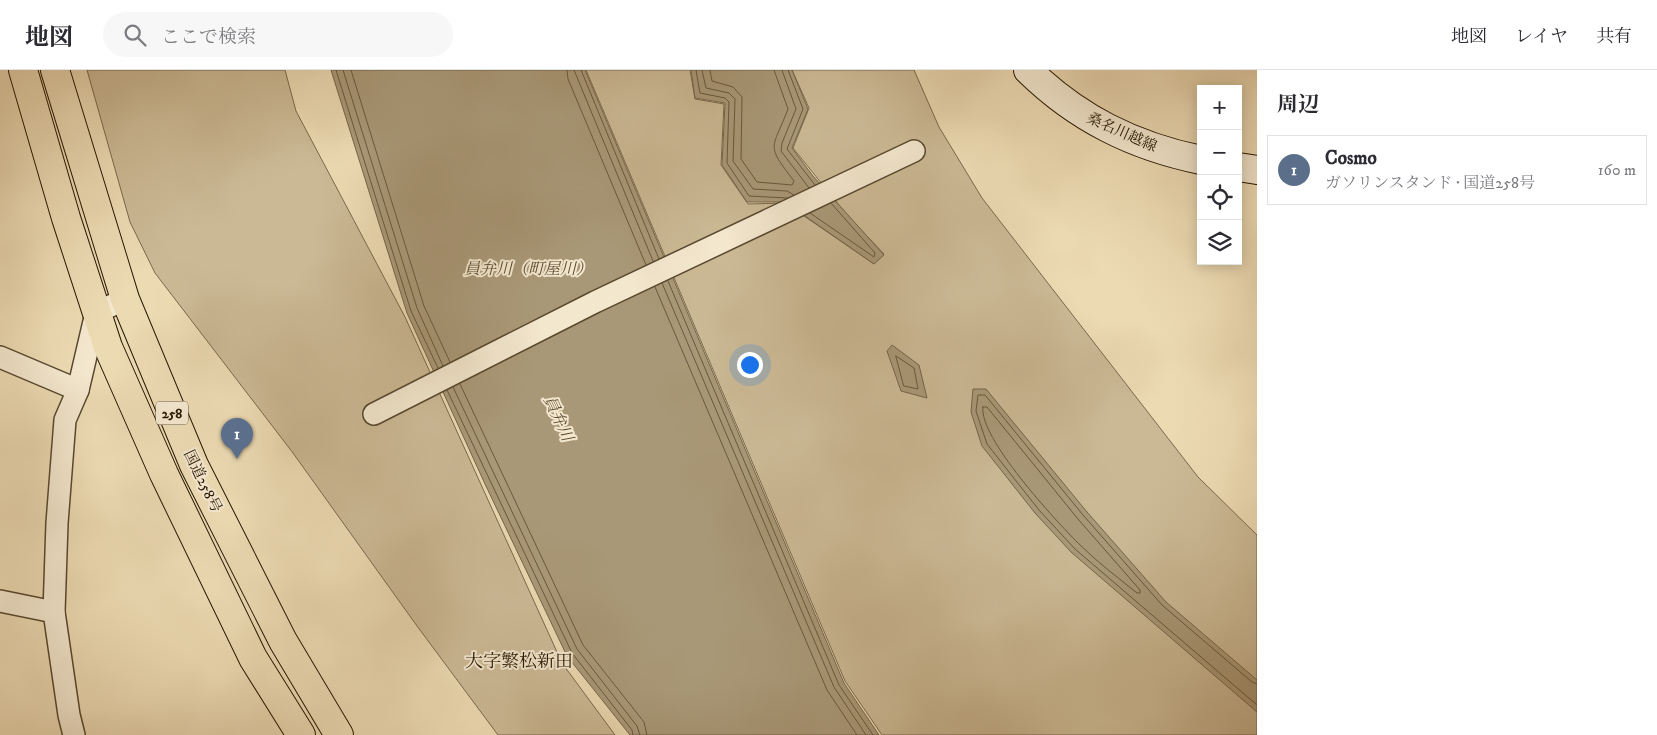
<!DOCTYPE html>
<html lang="ja">
<meta charset="utf-8">
<style>
:root{--surface:#fff;--page:#f7f7f7;--text:#2b2b33;--muted:#7c7c81;--line:#e1e1e2;--accent:#0f766e}
body{margin:0;font-family:"IM FELL DW Pica","Noto Serif JP",serif;background:var(--page);color:var(--text)}
.controls{position:absolute;right:15px;top:15px;display:grid;overflow:hidden;border-radius:0px;box-shadow:0 2px 12px #0003}
.controls button{width:45px;height:45px;display:grid;place-items:center;padding:0;border:0;border-bottom:1px solid var(--line);background:var(--surface);color:var(--text);font:25px sans-serif}
.you{position:absolute;left:749px;top:294px;width:18px;height:18px;margin:-12px;border:4px solid #fff;border-radius:50%;background:#1a73e8;box-shadow:0 0 0 8px #1a73e833}
.badge{display:grid;place-items:center;width:32px;height:32px;border-radius:50%;background:var(--accent);color:#fff;font-size:16px;font-weight:700}
.pin{position:absolute;translate:-50% -41px;filter:drop-shadow(0 1px 2px #0008)}
.pin::after{content:'';position:absolute;top:26px;width:18px;height:15px;background:inherit;clip-path:polygon(0 0,100% 0,50% 100%)}
.list{margin:0;padding:0;list-style:none}
h2{display:flex;justify-content:space-between;align-items:center;height:65px;margin:0;padding:0 20px;font-size:21px}
h2 small{font-size:16px;font-weight:400;color:var(--muted)}
.list li{display:grid;grid-template-columns:32px 1fr auto;gap:15px;align-items:center;box-sizing:border-box;height:70px;margin:0 10px 10px;padding:0 10px;border:1px solid var(--line);border-radius:0px}
.list b{display:block;font-size:19px;white-space:nowrap}
.list p{margin:0;font-size:16px;white-space:nowrap;color:var(--muted)}
.list em{font-size:16px;font-style:normal;color:var(--muted)}
.icon{flex:none;width:28px;height:28px;fill:none;stroke:currentColor;stroke-width:2;stroke-linecap:round;stroke-linejoin:round}
.map{position:relative;flex:none;width:1257px;height:665px;overflow:hidden}
header{display:flex;align-items:center;gap:30px;box-sizing:border-box;height:70px;padding:0 25px;background:var(--surface);border-bottom:1px solid var(--line)}
header strong{font-size:24px}
nav{display:flex;gap:28px;margin-inline-start:auto;font-size:18px}
.search{width:350px;height:45px;background:var(--page);display:flex;align-items:center;gap:12px;box-sizing:border-box;padding:0 18px;border-radius:28px;color:var(--muted);font-size:19px}
main{display:flex}
aside{flex:1;background:var(--surface)}
.map>svg:first-child{display:block}
.green{fill:#cbb995;stroke:#79684c}
.water{fill:#a99877;stroke:#756448}
.lines{fill:none;stroke-linecap:round;stroke-linejoin:round}
.shore{stroke:#68583c;stroke-width:1}
.minor-casing{stroke:#58482e;stroke-width:24}
.secondary-casing{stroke:#271702;stroke-width:30}
.trunk-casing{stroke:#271702;stroke-width:30}
.minor{stroke:#f3e7ce;stroke-width:21}
.secondary{stroke:#f3e7ce;stroke-width:28}
.trunk{stroke:#ecdab3;stroke-width:28}
.labels{text-anchor:middle;stroke-width:4;stroke-linejoin:round;paint-order:stroke}
.shield{fill:#f3e7ce;stroke:#64553f;stroke-width:1}
.shield-label{font-size:14px;font-weight:bold;fill:#271702}
.street-label{font-size:15px;fill:#271702;stroke:#f3e7ce}
.water-label{font-size:16px;font-style:italic;fill:#5b4b31;stroke:#f3e7ce}
.quarter-label{font-size:18px;fill:#271702;stroke:#f3e7ce}
</style>
<header>
<strong>地図</strong>
<div class="search"><svg class="icon" aria-label="search" viewBox="0 0 24 24"><circle cx="10" cy="10" r="6"/><path d="M15 15l6 6"/></svg>ここで検索</div>
<nav><a>地図</a><a>レイヤ</a><a>共有</a></nav>
</header>
<main>
<div class="map">
<svg width="1257" height="665" viewBox="0 0 1257 665">
<rect width="100%" height="100%" fill="#ecdab3"/>
<filter id="stains"><feTurbulence type="fractalNoise" baseFrequency=".004" numOctaves="4"/><feColorMatrix values="0 0 0 0 .2 0 0 0 0 .09 0 0 0 0 .02 0 0 0 .5 -.17"/></filter>
<radialGradient id="worn" r=".72"><stop offset=".6" stop-color="#630" stop-opacity="0"/><stop offset="1" stop-color="#630" stop-opacity=".3"/></radialGradient>
<!-- green -->
<g class="green">
<polygon points="87,0 285,0 296,41 405,247 562,593 615,665 498,665 417,556 293,383 155,203 130,152"/>
<polygon points="586,0 690,0 695,29 724,34 721,95 748,134 785,133 874,194 884,184 847,145 793,78 809,38 792,0 914,0 939,57 982,128 1198,407 1257,465 1257,665 882,665 845,611"/>
</g>
<!-- water -->
<g class="water">
<polygon points="331,0 585,0 844,613 879,665 630,665 567,586 485,414 407,243"/>
<polygon points="691,0 792,0 808,39 792,78 813,106 884,185 874,194 785,132 747,132 722,95 725,33 695,28"/>
<polygon points="892,275 919,295 927,328 901,321 887,281"/>
<polygon points="973,319 986,319 1087,442 1166,532 1257,610 1257,642 1071,482 1035,443 982,376 971,342"/>
</g>
<g class="lines">
<!-- shore -->
<g class="shore">
<polyline points="336,0 411,241 438,298"/>
<polyline points="343,0 417,238 443,296"/>
<polyline points="351,0 424,236 450,292"/>
<polyline points="567,0 568,9 646,195"/>
<polyline points="574,0 653,191"/>
<polyline points="581,0 659,189"/>
<polyline points="696,0 700,23 725,28 729,32 727,93 749,126 787,128"/>
<polyline points="702,0 706,18 729,23 735,29 733,91 753,119 787,121 794,125"/>
<path d="M710,0L712,11L733,17L742,27L741,89L757,112L792,115L794,111C765,73 772,81 788,39L774,0"/>
<polyline points="782,0 796,39 782,73 781,81 809,118"/>
<polyline points="788,0 803,39 787,79 815,115"/>
<polyline points="810,143 874,187 875,183 831,133"/>
<polyline points="668,211 839,615 873,665"/>
<polyline points="662,213 834,617 866,665"/>
<polyline points="655,217 827,620 857,665"/>
<polygon points="896,286 914,298 918,319 904,316"/>
<polyline points="460,314 583,575 644,652 647,665"/>
<polyline points="453,317 577,579 637,656 640,665"/>
<polyline points="447,320 572,583 632,660 633,665"/>
<path d="M983,337H987L1078,449L1140,520V523H1137C1117,507 1096,491 1078,473C1056,451 978,367 983,337Z"/>
<polyline points="1257,614 1252,612 1162,535 1083,445 985,325 978,325 976,341 987,374 1039,440 1075,479 1257,635"/>
</g>
<!-- minor casing -->
<g class="minor-casing">
<g id="minor">
<polyline points="0,287 78,320"/>
<polyline points="374,344 595,232 914,81"/>
<polyline points="0,531 54,542"/>
<polyline points="74,665 69,645 54,542 57,453 65,350 78,320 96,243 125,229"/>
</g>
</g>
<!-- secondary casing -->
<g class="secondary-casing">
<g id="secondary">
<path d="M1028,0C1077,48 1133,76 1201,90"/>
<polyline points="1238,97 1257,100"/>
</g>
</g>
<!-- trunk casing -->
<g class="trunk-casing">
<g id="trunk">
<polyline points="23,0 66,148 108,277 164,404 253,588 301,665"/>
<polyline points="55,0 125,229 194,395 283,571 339,665"/>
</g>
</g>
<!-- minor -->
<use href="#minor" class="minor"/>
<!-- secondary -->
<use href="#secondary" class="secondary"/>
<!-- trunk -->
<use href="#trunk" class="trunk"/>
</g>
<g class="labels">
<!-- shield labels -->
<rect class="shield" x="156" y="331.5" width="32" height="23" rx="4"/>
<g class="shield-label">
<text x="172" y="348">258</text>
</g>
<!-- street labels -->
<g class="street-label">
<text transform="translate(1122 62) rotate(24)" y="5">桑名川越線</text>
<text transform="translate(203 411) rotate(64)" y="5">国道258号</text>
</g>
<!-- water labels -->
<g class="water-label">
<text x="528" y="204">員弁川（町屋川）</text>
<text transform="translate(559 348) rotate(65)" y="6">員弁川</text>
</g>
<!-- quarter labels -->
<g class="quarter-label">
<text x="519" y="597">大字繁松新田</text>
</g>
</g>
<rect width="100%" height="100%" filter="url(#stains)"/>
<rect width="100%" height="100%" fill="url(#worn)"/>
</svg>
<div class="controls">
<button>+</button>
<button>−</button>
<button><svg class="icon" aria-label="locate" viewBox="0 0 24 24"><circle cx="12" cy="12" r="6"/><path d="M12 2v4M12 18v4M2 12h4M18 12h4"/></svg></button>
<button><svg class="icon" aria-label="layers" viewBox="0 0 24 24"><path d="M12 4l9 5-9 5-9-5zM3 14l9 5 9-5"/></svg></button>
</div>
<div class="you"></div>
<div class="pin badge" style="left:237px;top:389px;background:#5c6f8a">1</div>
</div>
<aside>
<h2>周辺<small></small></h2>
<ul class="list">
<li><span class="badge" style="background:#5c6f8a">1</span><div><b>Cosmo</b><p>ガソリンスタンド · 国道258号</p></div><em>160 m</em></li>
</ul>
</aside>
</main>
